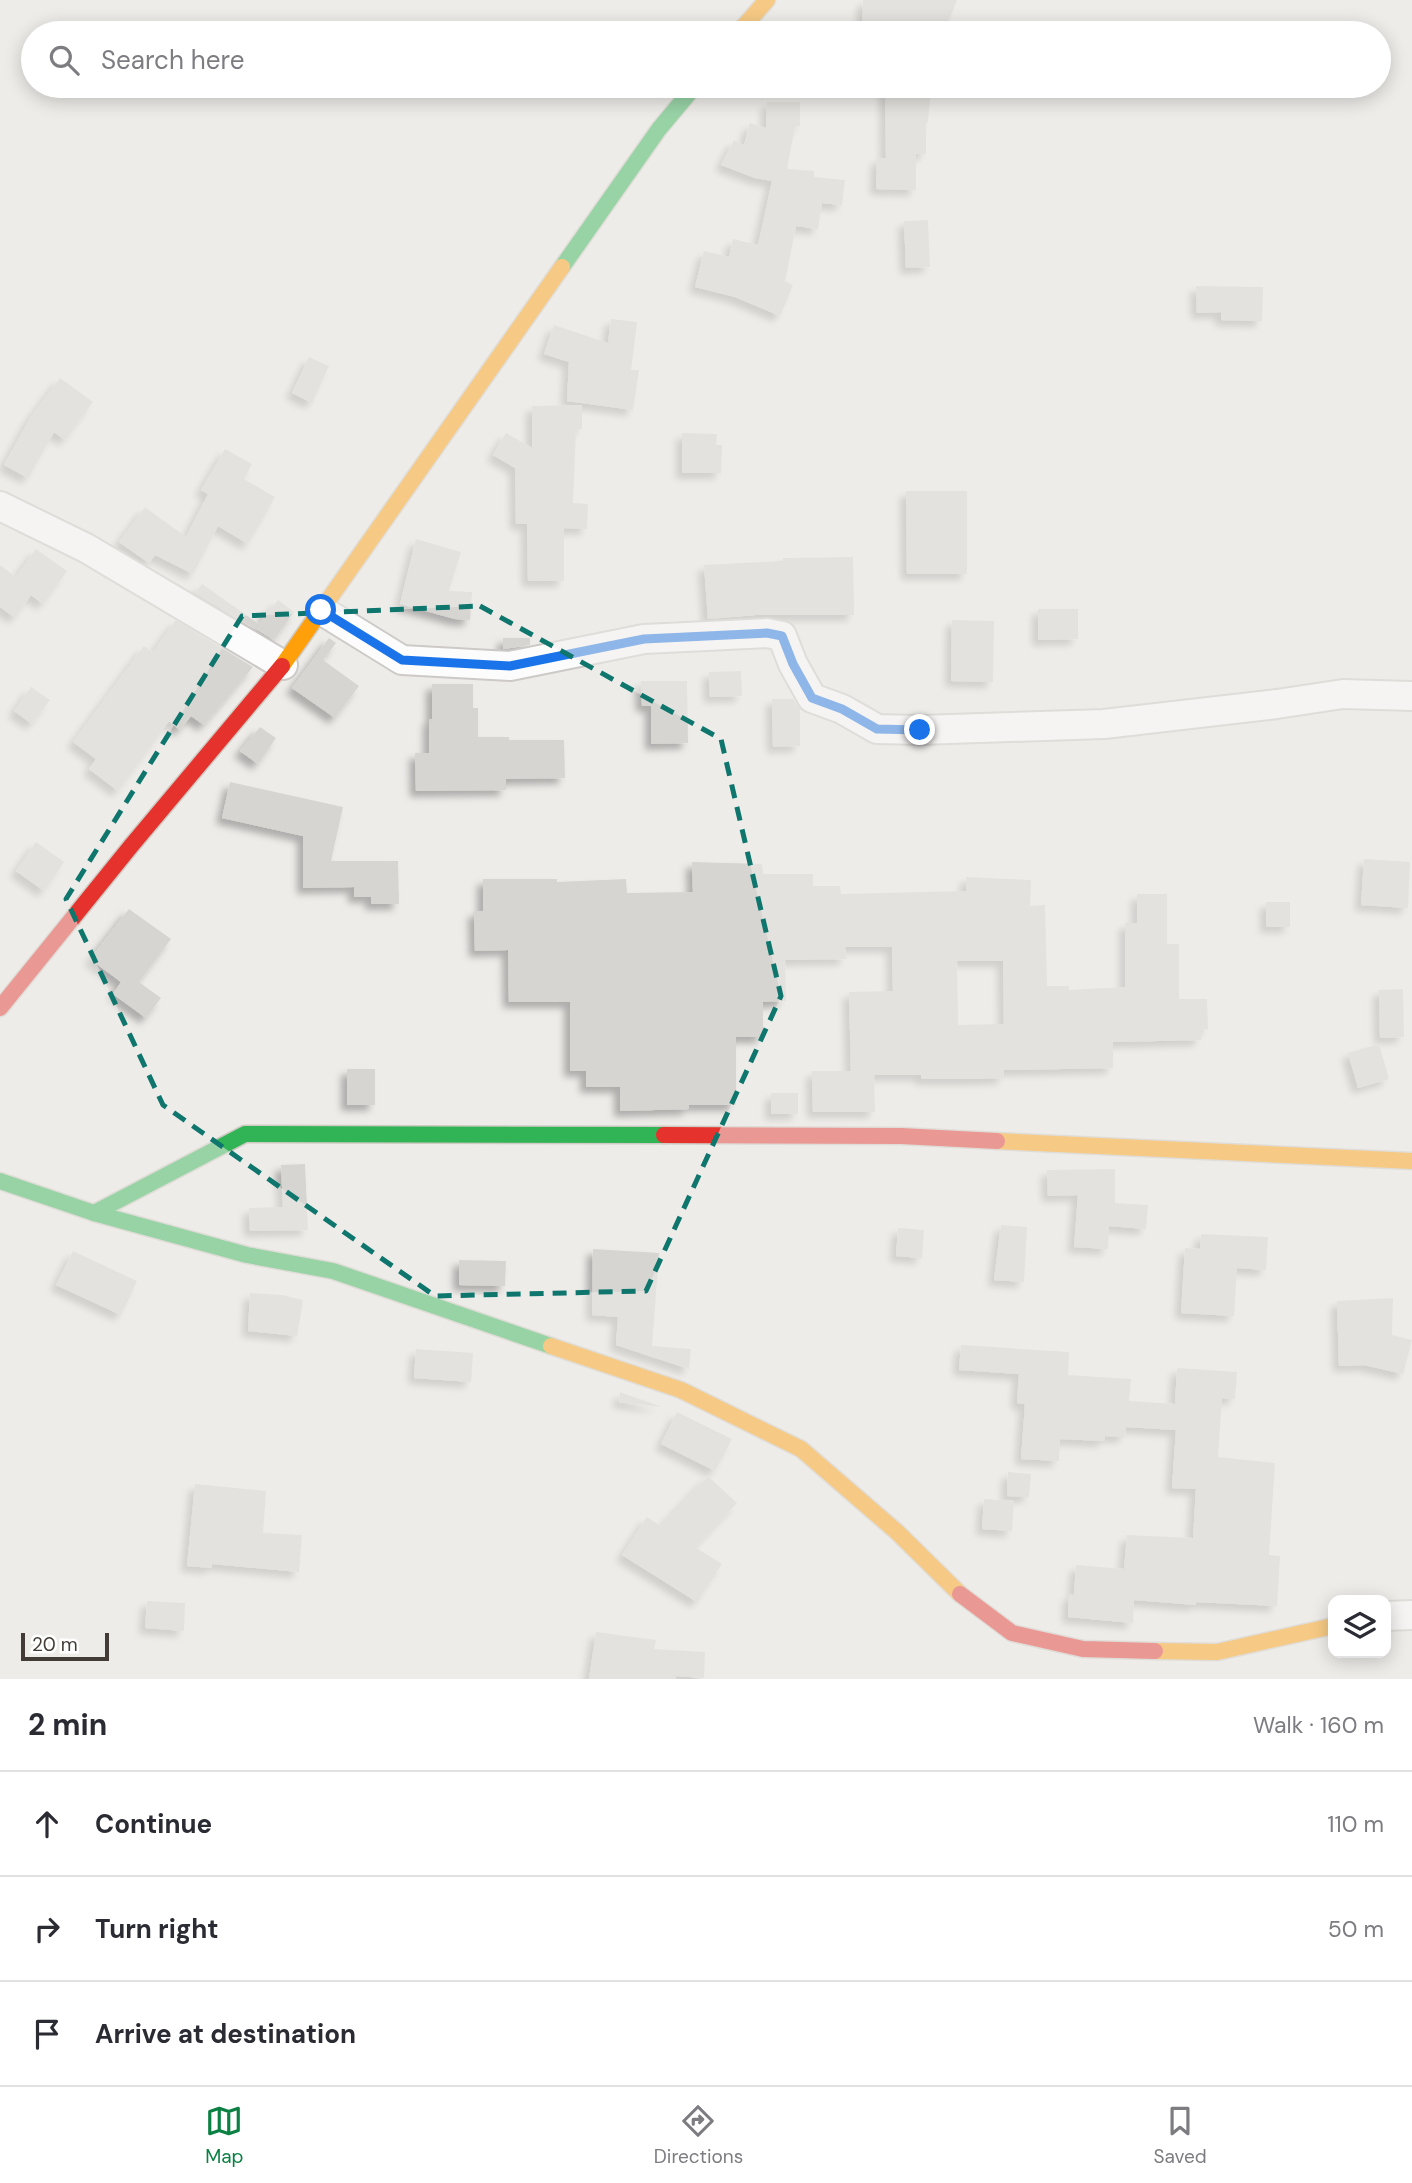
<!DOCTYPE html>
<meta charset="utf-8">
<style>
:root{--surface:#fff;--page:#f7f7f7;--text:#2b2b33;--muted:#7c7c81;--line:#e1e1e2;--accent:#0b8043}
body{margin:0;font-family:"DM Sans",sans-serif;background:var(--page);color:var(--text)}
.controls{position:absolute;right:21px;bottom:21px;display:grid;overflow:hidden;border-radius:14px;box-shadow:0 4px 18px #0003}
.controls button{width:63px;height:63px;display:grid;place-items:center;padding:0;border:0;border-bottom:2px solid var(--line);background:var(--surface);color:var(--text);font:35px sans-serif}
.scale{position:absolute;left:21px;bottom:18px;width:88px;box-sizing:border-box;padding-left:7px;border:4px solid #433c36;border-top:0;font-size:19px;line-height:24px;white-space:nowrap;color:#433c36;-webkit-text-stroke:5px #fff;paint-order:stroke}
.stop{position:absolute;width:21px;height:21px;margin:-16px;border:5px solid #1a73e8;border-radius:50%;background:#fff}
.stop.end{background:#1a73e8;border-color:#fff;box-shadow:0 2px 7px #0008}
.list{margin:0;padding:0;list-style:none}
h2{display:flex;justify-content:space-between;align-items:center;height:91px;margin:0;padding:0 28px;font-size:30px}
h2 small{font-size:23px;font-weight:400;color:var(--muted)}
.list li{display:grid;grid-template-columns:46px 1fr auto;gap:21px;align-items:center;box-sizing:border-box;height:105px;padding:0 28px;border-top:2px solid var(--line)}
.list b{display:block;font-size:26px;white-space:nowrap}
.list em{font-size:23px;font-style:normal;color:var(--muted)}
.icon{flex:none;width:38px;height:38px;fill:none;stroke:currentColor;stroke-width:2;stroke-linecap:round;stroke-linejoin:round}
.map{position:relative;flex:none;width:1412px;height:1679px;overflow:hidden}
.search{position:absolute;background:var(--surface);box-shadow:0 4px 18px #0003;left:21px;right:21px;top:21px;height:77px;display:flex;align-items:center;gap:18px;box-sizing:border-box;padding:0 24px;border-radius:38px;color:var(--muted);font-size:26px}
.sheet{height:406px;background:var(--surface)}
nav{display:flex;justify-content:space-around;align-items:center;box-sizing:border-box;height:98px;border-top:2px solid var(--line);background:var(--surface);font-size:19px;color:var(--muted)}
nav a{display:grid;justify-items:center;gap:4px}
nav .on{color:var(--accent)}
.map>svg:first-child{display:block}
.building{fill:#d7d5d1;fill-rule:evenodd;filter:url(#shadow)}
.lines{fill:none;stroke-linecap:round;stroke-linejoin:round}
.street-casing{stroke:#ccc9c6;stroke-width:32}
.fast-casing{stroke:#cfcbc3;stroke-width:19}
.slow-casing{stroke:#cfcbc3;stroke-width:19}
.jam-casing{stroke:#cfcbc3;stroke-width:19}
.street{stroke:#fcfcfc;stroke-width:28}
.fast{stroke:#30b455;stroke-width:16}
.slow{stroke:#ff9f0a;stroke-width:16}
.jam{stroke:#e5322d;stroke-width:16}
.route{stroke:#1a73e8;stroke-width:9}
.marked{fill:none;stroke:#0f766e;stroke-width:5;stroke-dasharray:14 9;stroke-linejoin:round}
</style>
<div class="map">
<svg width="1412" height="1679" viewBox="0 0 1412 1679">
<defs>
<filter id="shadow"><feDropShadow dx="-6" dy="6" stdDeviation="3.5" flood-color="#0004"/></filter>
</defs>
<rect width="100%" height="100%" fill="#eeece9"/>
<!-- building -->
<g class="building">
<polygon points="863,0 957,0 946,27 941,24 935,33 862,31"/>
<polygon points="885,86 931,86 928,122 926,122 926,154 916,154 916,190 876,189 877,158 886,158"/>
<polygon points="767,102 800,102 800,126 795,126 787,169 814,171 814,177 845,180 842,205 822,203 818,229 796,226 785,281 793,285 780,316 735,297 695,287 704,251 729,257 733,239 758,245 772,181 755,178 721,165 734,140 744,145 750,123 766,128"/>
<polygon points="928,220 930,267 906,268 904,221"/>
<polygon points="1196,286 1263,287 1262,321 1221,320 1221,312 1197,313"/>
<polygon points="611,319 637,322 631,370 639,370 633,410 567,401 569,362 544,354 554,325 608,343"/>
<polygon points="309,357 329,366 312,403 292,393"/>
<polygon points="60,378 93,402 65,440 54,432 28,478 4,465 30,418"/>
<polygon points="582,405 582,429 576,429 573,503 588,504 587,529 564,528 564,581 528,581 527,524 516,524 515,468 493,455 506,433 532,448 532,406"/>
<polygon points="682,433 717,434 716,445 722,445 721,473 682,473"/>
<polygon points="225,449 252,464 244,479 275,497 248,544 218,526 193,574 155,555 149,563 119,542 145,507 186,537 208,494 201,490"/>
<polygon points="906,491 967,491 967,574 907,574"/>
<polygon points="416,539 461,552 449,591 472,592 470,620 455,619 400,604"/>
<polygon points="36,549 67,571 43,604 31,595 15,618 0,607 0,565 16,577"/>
<polygon points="853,557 854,615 755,615 708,619 704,565 783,561 783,558"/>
<polygon points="202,584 259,624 278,600 294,612 274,640 195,593"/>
<polygon points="1038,609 1078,609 1078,639 1038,640"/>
<polygon points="176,620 253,667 204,725 191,716 180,730 169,721 118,791 89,769 96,759 73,742 144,646 153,652"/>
<polygon points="952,620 994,621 993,682 951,681"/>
<polygon points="329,638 336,643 323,660 359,686 335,718 292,688"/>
<polygon points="503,638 530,638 530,645 503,649"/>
<polygon points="741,671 742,696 710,697 709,672"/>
<polygon points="641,681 687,681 688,743 651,744 651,706 642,706"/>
<polygon points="432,684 473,684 473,708 478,708 478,737 509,737 509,740 564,740 565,778 506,779 506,790 416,791 415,753 429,753 429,719 432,719"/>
<polygon points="31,687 50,700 32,724 14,711"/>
<polygon points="772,699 793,699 800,709 800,746 773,747"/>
<polygon points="260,727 276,738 258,764 240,751"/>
<polygon points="230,782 343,807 331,861 398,861 399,904 371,904 371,897 354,897 354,887 303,888 303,836 222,818"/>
<polygon points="36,842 64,862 44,891 16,871"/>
<polygon points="1364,859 1410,862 1408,908 1361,905"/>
<path d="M692,862L762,864L763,874H813V886H840L841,894L966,891V877L1031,880L1030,906L1045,905L1047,986H1069V990L1125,987V923H1137V894H1167V944H1179V999H1207L1208,1029H1201V1040L1113,1042V1068L1004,1070V1078L977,1079H921V1075H874L875,1112H813L812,1071H851L849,992L893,991L892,947H845L846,959L785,960L786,1001L763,1002V1037H736V1105H689V1109L620,1111V1087H586V1071H570V1002H509L508,950L475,951L474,911H483V879H557V882L626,879L627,893L693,892ZM957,961H1003L1004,1024L958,1025Z"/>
<rect x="1266" y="902" width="24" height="25"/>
<polygon points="129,909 171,939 139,982 161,998 146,1018 113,994 121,982 90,959"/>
<polygon points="1403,989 1404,1037 1380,1038 1379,990"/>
<polygon points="1379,1044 1389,1079 1358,1088 1348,1053"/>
<rect x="347" y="1069" width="28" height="36"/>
<rect x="771" y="1093" width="27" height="21"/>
<polygon points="305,1164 308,1230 250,1231 249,1208 283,1207 281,1165"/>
<polygon points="1115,1169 1115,1203 1148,1205 1146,1229 1109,1226 1108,1249 1074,1247 1078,1195 1048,1196 1047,1170"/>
<polygon points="1001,1225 1027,1227 1024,1282 994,1280"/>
<polygon points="898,1228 924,1230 922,1258 896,1256"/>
<polygon points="1201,1234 1268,1237 1266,1270 1237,1268 1234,1316 1181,1313 1185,1248 1200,1249"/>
<polygon points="593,1249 659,1253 652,1346 691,1349 689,1369 616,1345 618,1317 592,1315"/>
<polygon points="73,1251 137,1281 121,1315 56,1285"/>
<polygon points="459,1260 506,1261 505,1286 459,1285"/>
<polygon points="250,1293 282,1295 303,1300 297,1336 248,1331"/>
<polygon points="1393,1298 1392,1335 1412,1340 1403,1374 1364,1365 1339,1366 1337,1301"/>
<polygon points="961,1345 1069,1352 1068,1375 1131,1379 1129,1401 1175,1404 1177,1368 1237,1372 1235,1399 1222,1398 1218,1457 1275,1463 1269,1555 1280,1556 1277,1606 1196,1602 1196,1605 1134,1600 1133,1623 1068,1617 1069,1594 1074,1595 1076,1565 1124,1569 1127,1535 1193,1538 1196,1489 1172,1488 1176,1430 1126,1427 1125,1437 1105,1436 1104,1441 1060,1439 1059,1461 1021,1459 1025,1404 1017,1403 1019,1374 959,1370"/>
<polygon points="416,1349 473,1353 471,1382 414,1378"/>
<polygon points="620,1392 662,1407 619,1402"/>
<polygon points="677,1412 732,1439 715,1471 661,1444"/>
<polygon points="1008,1472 1031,1474 1029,1497 1007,1496"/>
<polygon points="708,1476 737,1503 695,1547 722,1564 697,1602 622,1555 647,1517 661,1526"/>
<polygon points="195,1484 266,1491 263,1533 302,1535 299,1572 212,1564 212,1568 187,1566"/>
<polygon points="984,1499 1014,1501 1012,1531 982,1529"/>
<polygon points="147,1601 185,1603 184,1631 145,1628"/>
<polygon points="596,1632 656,1640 654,1649 705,1652 704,1678 676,1676 676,1679 589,1679"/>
</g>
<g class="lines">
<!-- street casing -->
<g class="street-casing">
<g id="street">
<polyline points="0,506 86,548 283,665"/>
<polyline points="321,610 402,660 510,666 644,639 767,633 782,636 793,664 812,698 842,709 877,729 920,730 1104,724 1277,704 1343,694 1412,696"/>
<polyline points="1386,1616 1412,1615"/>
</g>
</g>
<!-- fast casing -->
<g class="fast-casing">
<g id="fast">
<polyline points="562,267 659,129 695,86"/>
<polyline points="0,1181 94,1213 247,1255 333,1271 551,1346"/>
<polyline points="94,1213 245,1134 664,1135"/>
</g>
</g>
<!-- slow casing -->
<g class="slow-casing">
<g id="slow">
<polyline points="738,33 767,0"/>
<polyline points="282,666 562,267"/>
<polyline points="997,1141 1412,1161"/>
<polyline points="551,1346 681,1390 801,1449 897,1532 960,1594"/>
<polyline points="1155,1651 1217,1652 1333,1626"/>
</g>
</g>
<!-- jam casing -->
<g class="jam-casing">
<g id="jam">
<polyline points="0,1008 131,846 282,666"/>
<polyline points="664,1135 901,1136 997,1141"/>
<polyline points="960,1594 1012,1633 1083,1649 1155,1651"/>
</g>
</g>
<!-- street -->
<use href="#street" class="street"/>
<!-- fast -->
<use href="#fast" class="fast"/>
<!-- slow -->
<use href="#slow" class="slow"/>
<!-- jam -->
<use href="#jam" class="jam"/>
</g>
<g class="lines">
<!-- route -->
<polyline class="route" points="321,610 402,660 510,666 644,639 767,633 782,636 793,664 812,698 842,709 877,729 920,730"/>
</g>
<!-- marked area -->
<path d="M0 0H1412V1679H0ZM480,606L721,739L781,996L646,1291L435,1296L163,1105L66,899L242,616Z" fill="#eeece9" fill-opacity=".55" fill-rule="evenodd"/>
<path class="marked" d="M480,606L721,739L781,996L646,1291L435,1296L163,1105L66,899L242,616Z"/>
</svg>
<div class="controls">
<button><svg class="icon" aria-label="layers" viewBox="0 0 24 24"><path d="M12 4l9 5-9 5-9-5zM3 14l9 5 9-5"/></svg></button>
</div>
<div class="scale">20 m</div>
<div class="stop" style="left:321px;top:610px"></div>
<div class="stop end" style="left:920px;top:730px"></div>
<div class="search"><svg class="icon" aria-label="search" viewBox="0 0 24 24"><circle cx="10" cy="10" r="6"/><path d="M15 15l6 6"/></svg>Search here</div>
</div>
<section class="sheet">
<h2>2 min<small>Walk · 160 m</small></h2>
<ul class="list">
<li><svg class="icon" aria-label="ahead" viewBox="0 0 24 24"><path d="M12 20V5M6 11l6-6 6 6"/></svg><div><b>Continue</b></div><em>110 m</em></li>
<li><svg class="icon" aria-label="right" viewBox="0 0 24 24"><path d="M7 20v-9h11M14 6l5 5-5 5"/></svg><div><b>Turn right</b></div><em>50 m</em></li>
<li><svg class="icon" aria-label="arrive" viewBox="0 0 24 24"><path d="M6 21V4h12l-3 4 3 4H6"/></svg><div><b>Arrive at destination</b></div></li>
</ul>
</section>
<nav>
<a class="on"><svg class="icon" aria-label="map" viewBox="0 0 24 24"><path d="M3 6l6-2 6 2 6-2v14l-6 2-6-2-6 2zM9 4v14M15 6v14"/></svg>Map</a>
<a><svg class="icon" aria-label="directions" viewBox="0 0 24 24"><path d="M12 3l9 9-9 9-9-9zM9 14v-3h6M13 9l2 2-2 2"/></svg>Directions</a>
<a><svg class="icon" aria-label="saved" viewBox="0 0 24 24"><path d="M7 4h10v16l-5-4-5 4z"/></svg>Saved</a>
</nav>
